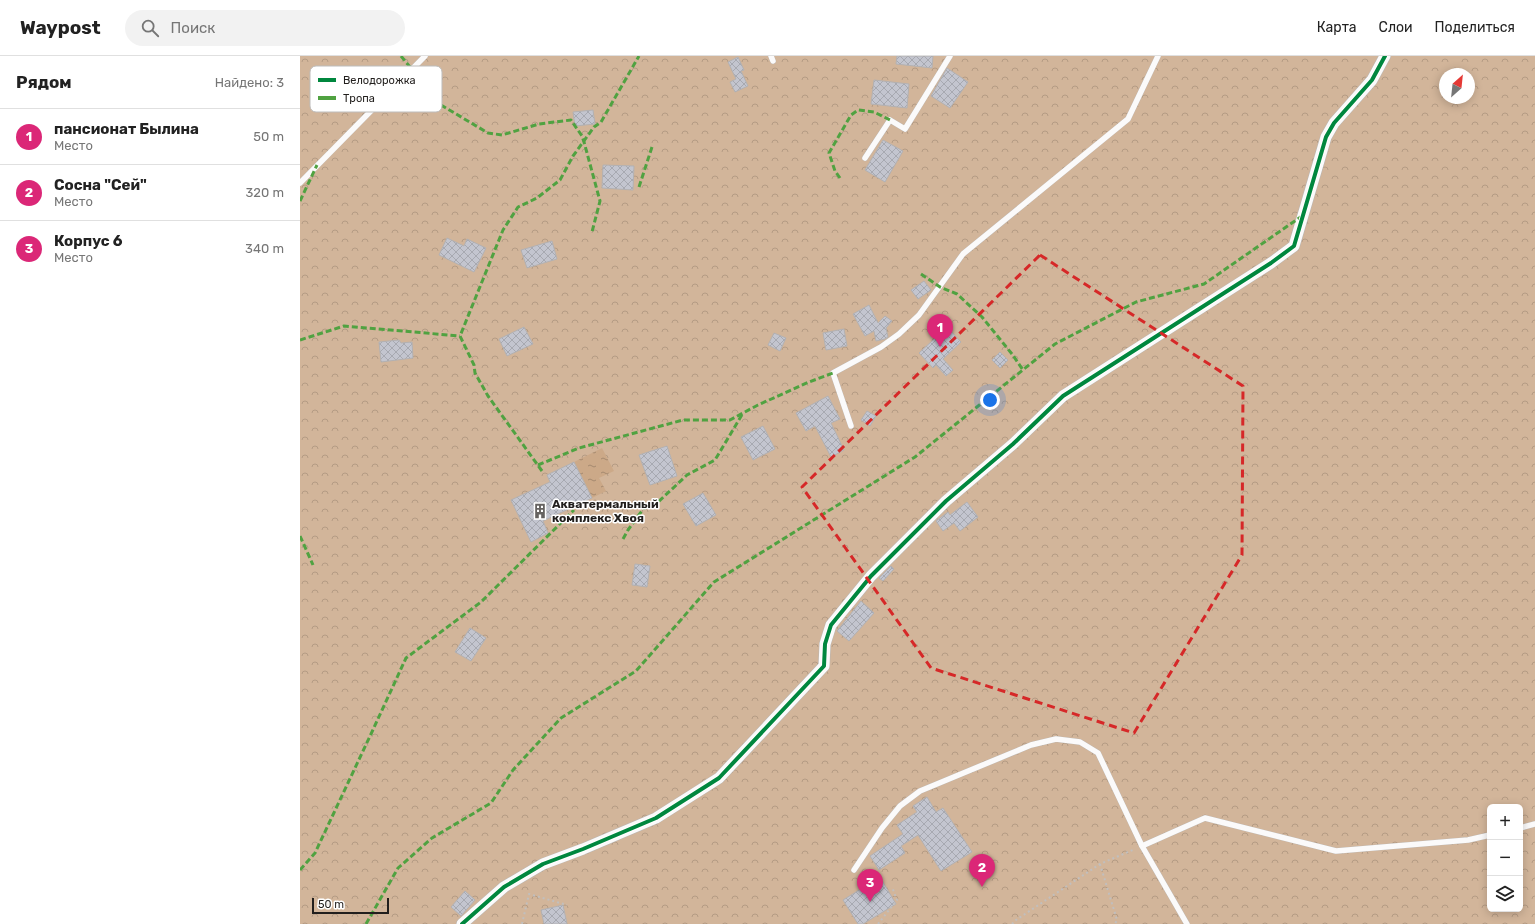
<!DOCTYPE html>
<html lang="ru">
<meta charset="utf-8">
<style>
:root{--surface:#fff;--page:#f2f2f2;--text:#222;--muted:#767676;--line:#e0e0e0;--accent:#db2777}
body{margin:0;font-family:Rubik,sans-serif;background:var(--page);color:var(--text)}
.controls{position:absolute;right:12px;bottom:12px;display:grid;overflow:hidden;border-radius:6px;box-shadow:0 2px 10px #0003}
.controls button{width:36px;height:36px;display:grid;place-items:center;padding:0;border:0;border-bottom:1px solid var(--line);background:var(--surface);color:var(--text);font:20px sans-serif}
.compass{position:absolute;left:1139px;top:12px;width:36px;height:36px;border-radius:50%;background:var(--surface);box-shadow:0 2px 10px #0003;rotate:27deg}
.scale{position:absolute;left:12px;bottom:10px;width:77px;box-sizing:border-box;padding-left:4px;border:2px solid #221f1d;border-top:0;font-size:11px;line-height:14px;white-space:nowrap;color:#221f1d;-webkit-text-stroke:3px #fff;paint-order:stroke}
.you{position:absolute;left:690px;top:344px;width:14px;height:14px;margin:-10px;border:3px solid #fff;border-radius:50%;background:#1a73e8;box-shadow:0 0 0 6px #1a73e833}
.badge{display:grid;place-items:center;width:26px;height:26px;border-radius:50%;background:var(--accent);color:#fff;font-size:13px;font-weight:700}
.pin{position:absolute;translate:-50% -33px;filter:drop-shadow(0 1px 2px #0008)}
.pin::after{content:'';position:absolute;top:21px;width:14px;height:12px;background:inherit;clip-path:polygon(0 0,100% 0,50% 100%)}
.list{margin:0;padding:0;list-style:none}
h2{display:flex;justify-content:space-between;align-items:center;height:52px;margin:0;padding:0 16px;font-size:17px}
h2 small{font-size:13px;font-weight:400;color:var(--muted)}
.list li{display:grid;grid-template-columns:26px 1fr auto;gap:12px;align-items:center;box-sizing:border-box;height:56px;padding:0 16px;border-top:1px solid var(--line)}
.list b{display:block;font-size:15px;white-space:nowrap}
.list p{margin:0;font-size:13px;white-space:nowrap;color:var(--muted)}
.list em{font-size:13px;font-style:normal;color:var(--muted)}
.icon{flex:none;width:22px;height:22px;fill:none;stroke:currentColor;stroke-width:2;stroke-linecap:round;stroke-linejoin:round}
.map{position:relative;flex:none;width:1235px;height:868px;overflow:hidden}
header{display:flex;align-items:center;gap:24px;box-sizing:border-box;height:56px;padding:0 20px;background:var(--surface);border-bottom:1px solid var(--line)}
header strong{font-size:19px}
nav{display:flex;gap:22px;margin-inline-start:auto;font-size:14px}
.search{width:280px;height:36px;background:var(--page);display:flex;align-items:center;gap:10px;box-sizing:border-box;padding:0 14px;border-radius:22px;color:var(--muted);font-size:15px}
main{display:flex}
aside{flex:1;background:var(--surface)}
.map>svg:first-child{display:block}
.forest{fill:url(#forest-crowns);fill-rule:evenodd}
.water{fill:url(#water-ripples)}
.building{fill:url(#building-cross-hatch);stroke:#b3b1b2}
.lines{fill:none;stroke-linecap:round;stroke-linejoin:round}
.service-casing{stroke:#b9b6b3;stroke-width:6}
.minor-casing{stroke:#b9b6b3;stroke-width:12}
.path{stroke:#c1bfbe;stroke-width:2;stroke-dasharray:2 3;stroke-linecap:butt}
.service{stroke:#fbfafa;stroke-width:5.5}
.minor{stroke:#fbfafa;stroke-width:11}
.quiet{stroke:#50a241;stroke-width:3;stroke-dasharray:6 3;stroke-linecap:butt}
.cycleway-casing{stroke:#fff;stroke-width:6}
.cycleway{stroke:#00873e;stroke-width:4}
.marked{fill:none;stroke:#d62828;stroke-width:3;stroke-dasharray:8 5;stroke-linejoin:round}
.labels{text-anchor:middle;stroke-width:3;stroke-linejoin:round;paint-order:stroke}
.poi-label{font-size:12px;font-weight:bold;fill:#221f1d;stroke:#fff;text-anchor:start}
.key{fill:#fff;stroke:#bdbcbb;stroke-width:1}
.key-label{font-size:11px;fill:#221f1d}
</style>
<header>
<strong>Waypost</strong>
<div class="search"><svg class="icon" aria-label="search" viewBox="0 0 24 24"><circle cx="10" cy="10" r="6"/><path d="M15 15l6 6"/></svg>Поиск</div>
<nav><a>Карта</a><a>Слои</a><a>Поделиться</a></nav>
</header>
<main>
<aside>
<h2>Рядом<small>Найдено: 3</small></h2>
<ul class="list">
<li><span class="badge">1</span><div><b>пансионат Былина</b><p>Место</p></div><em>50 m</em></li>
<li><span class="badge">2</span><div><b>Сосна &quot;Сей&quot;</b><p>Место</p></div><em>320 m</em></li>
<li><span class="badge">3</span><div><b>Корпус 6</b><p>Место</p></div><em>340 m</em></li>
</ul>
</aside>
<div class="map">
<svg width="1235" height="868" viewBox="0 0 1235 868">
<defs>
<pattern id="forest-crowns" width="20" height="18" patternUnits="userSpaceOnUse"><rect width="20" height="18" fill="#d2b59a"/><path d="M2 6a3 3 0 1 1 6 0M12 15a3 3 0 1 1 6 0" fill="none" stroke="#b49b84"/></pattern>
<pattern id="water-ripples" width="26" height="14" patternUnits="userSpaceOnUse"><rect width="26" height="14" fill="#cca988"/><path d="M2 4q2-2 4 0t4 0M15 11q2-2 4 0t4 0" fill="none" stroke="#a5896f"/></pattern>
<pattern id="building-cross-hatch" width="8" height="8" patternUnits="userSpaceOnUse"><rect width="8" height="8" fill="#c3c5cf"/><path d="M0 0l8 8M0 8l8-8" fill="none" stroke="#a7a9b1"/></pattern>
</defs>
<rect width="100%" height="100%" fill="#e2dedb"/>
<!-- forest -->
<path class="forest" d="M0,0H1235V868H0ZM1145,18H1169V42H1145ZM1190,751H1220V853H1190Z"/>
<!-- water -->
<polygon class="water" points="302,392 314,415 299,422 306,435 292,442 274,406"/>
<!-- building -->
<g class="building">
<polygon points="597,0 633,0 632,12 596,8"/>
<polygon points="438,1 444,14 441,15 448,30 435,36 430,26 436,23 428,6"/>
<polygon points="647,12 668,26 650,52 631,40"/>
<polygon points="574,24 609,28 607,52 571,48"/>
<polygon points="293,54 295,68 275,70 273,56"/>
<polygon points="583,84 603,95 585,126 565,114"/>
<polygon points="303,109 334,110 333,134 302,132"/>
<polygon points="147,182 164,190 167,183 186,192 174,216 139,199"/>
<polygon points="252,185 257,203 227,212 221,194"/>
<polygon points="624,225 631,234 618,243 611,234"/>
<polygon points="569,249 578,267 585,260 592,265 586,272 588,281 585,283 576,285 574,275 565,280 553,258"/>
<polygon points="224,271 233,288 207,300 199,283"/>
<polygon points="647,271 661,286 643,303 653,314 646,320 636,309 633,312 619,297"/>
<polygon points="544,273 547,290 526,294 523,277"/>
<polygon points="474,277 486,282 480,295 468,289"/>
<polygon points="99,284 101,287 112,286 113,302 81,306 79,286"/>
<polygon points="700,296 708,304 700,312 692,304"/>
<polygon points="528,340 540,363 531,367 544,394 531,401 515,370 506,375 496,357"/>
<polygon points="567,355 576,360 570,370 561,364"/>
<polygon points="463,370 475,393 453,404 441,381"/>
<polygon points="367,390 377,420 350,429 339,399"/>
<polygon points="274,406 292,442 243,465 248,477 231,486 211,444 250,426 247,419"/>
<polygon points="403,437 416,459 396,470 383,448"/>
<polygon points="667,446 678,461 660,475 654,467 643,475 636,465 648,456 650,459"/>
<polygon points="335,508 350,510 347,531 332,529"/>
<polygon points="591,510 594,513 583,525 579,522"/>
<polygon points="561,545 574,557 549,585 537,575"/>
<polygon points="170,572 186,582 171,605 155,596"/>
<polygon points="627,741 636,756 643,752 672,796 641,815 618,779 601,790 605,797 579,814 570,800 603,778 597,769 617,756 613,750"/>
<polygon points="580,821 596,848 563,868 558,868 543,844"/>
<polygon points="165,835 175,844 161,860 151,851"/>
<polygon points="263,849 267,868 244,868 241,854"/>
</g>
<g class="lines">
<!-- service casing -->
<g class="service-casing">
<g id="service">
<polyline points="471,0 473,5"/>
<polyline points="565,102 590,64 605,73 650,0"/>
<polyline points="0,127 125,0"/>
<polyline points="551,370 533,317 581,291 599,278 619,259 663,198 828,63 858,0"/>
<polyline points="1220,772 1235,768"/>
<polyline points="842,790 905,762 1036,795 1168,784 1190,779"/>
<polyline points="554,814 582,772 600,750 620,735 731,689 756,683 780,686 798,697 842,790 887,868"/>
</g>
</g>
<!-- minor casing -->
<g class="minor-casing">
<polyline id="minor" points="162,868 204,831 243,808 283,793 356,762 419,722 524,610 525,588 531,569 571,520 646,445 713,388 763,340 971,207 994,190 1026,81 1034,67 1072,24 1085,0"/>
</g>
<!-- path -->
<g class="path">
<polyline points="800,808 817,864 815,868"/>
<polyline points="222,868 229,838 267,849"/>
<polyline points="578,868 597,844 592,831"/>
<polyline points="712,868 716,864 800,808 835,793"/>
</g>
<!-- service -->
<use href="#service" class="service"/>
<!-- minor -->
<use href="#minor" class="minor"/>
<!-- quiet -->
<g class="quiet">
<polyline points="101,0 141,49 188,77 202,79 239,68 271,64 282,80 284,86 300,145 292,176"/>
<polyline points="540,122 535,115 529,97 551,59 558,54 574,56 590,64"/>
<polyline points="339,131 352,91"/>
<polyline points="0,145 17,109"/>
<polyline points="621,218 640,231 657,238 682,261 712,298 723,314"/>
<polyline points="0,284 44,270 160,280"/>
<polyline points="238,409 279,392 383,364 430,364 458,349 509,326 533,317"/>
<polyline points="242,415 188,340 175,317 174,309 160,280 203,174 218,151 237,142 260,124 273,100 294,71 301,66 339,0"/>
<polyline points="0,480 13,509"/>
<polyline points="323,483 328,474 344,452 356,448 387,419 415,404 443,357"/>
<polyline points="0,814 15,797 71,678 106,602 181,546 274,454"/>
<polyline points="66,868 98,812 132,782 191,747 213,714 261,662 336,615 414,526 615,401 755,288 836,246 904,228 1002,160"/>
</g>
<!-- cycleway casing -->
<g class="cycleway-casing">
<polyline id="cycleway" points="162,868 204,831 243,808 283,793 356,762 419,722 524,610 525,588 531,569 571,520 646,445 713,388 763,340 971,207 994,190 1026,81 1034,67 1072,24 1085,0"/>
</g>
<!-- cycleway -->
<use href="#cycleway" class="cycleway"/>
</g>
<!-- marked area -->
<path class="marked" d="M740,199L943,330L942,499L834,677L631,612L502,431Z"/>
<!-- icons -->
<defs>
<g id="building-bare" transform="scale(1.2)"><path d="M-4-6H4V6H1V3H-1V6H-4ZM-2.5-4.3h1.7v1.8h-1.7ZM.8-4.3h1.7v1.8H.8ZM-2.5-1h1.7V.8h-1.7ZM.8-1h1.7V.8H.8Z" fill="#656260" stroke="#fff" stroke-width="2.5" paint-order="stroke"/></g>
</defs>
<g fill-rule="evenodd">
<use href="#building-bare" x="240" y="455"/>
</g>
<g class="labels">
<!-- poi labels -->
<g class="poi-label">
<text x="252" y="452">Акватермальный<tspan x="252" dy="14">комплекс Хвоя</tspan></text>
</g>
</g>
<!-- legend -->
<rect x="10" y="10" width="132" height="46" rx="6" class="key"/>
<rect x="18" y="22" width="18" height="4" fill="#00873e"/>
<rect x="18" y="40" width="18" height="4" fill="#50a241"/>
<g class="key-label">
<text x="43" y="28">Велодорожка</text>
<text x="43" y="46">Тропа</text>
</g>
</svg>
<div class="controls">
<button>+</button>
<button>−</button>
<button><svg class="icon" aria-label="layers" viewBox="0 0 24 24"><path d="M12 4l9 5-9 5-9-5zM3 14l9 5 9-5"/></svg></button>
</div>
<svg class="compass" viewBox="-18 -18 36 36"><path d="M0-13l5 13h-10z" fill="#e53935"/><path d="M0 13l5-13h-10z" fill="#767676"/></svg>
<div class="scale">50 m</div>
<div class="you"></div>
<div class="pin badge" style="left:640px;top:291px">1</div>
<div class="pin badge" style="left:682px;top:831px">2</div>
<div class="pin badge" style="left:570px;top:846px">3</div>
</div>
</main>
